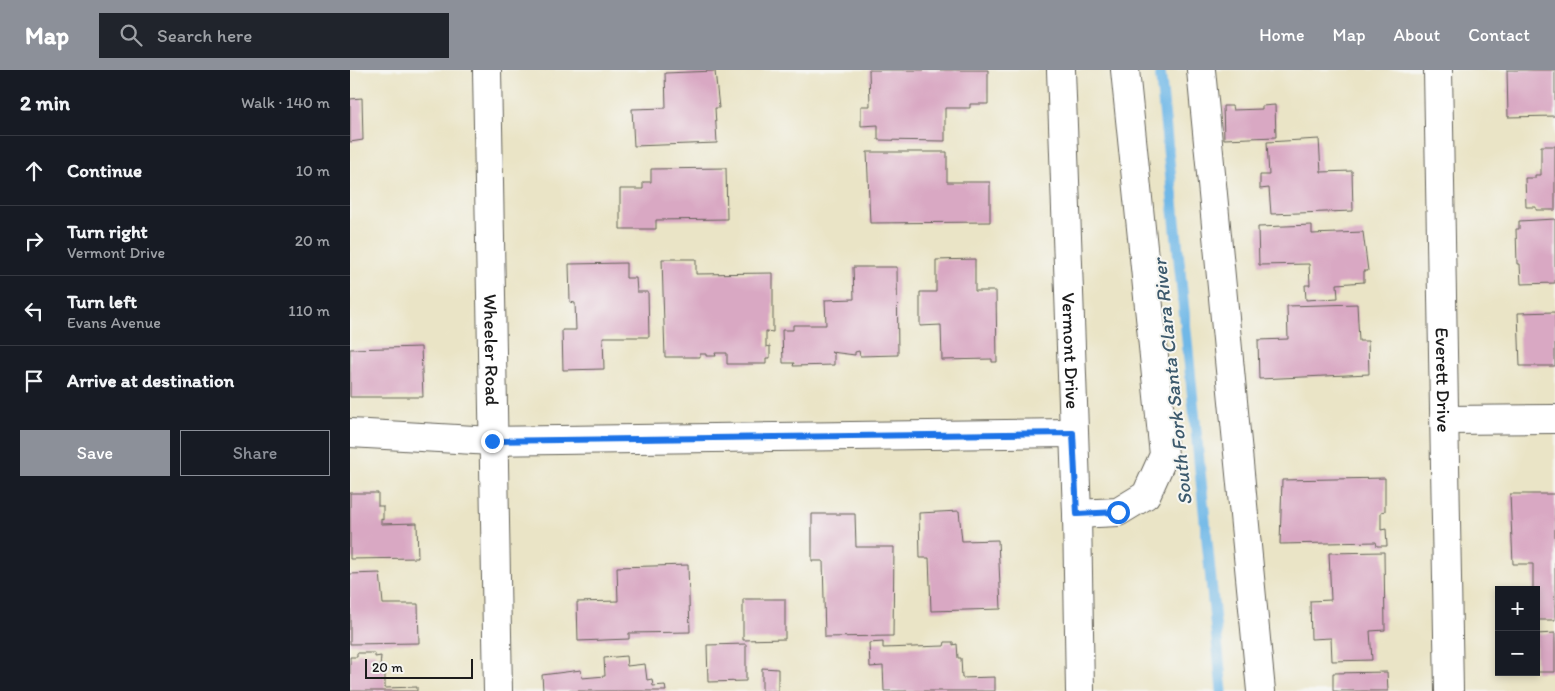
<!DOCTYPE html>
<meta charset="utf-8">
<style>
:root{--surface:#171b24;--page:#20242c;--text:#f1f3f6;--muted:#9ea1a6;--line:#363941;--accent:#8c9099}
body{margin:0;font-family:Itim,sans-serif;background:var(--page);color:var(--text)}
.controls{position:absolute;right:15px;bottom:15px;display:grid;overflow:hidden;border-radius:0px;box-shadow:0 2px 8px #0003}
.controls button{width:45px;height:45px;display:grid;place-items:center;padding:0;border:0;border-bottom:1px solid var(--line);background:var(--surface);color:var(--text);font:25px sans-serif}
.scale{position:absolute;left:15px;bottom:12px;width:108px;box-sizing:border-box;padding-left:5px;border:2px solid #1c1c1c;border-top:0;font-size:14px;line-height:18px;white-space:nowrap;color:#1c1c1c;-webkit-text-stroke:4px #f6f6f2;paint-order:stroke}
.stop{position:absolute;width:15px;height:15px;margin:-11px;border:4px solid #1a73e8;border-radius:50%;background:#fff}
.stop.end{background:#1a73e8;border-color:#fff;box-shadow:0 1px 5px #0008}
.list{margin:0;padding:0;list-style:none}
h2{display:flex;justify-content:space-between;align-items:center;height:65px;margin:0;padding:0 20px;font-size:21px}
h2 small{font-size:16px;font-weight:400;color:var(--muted)}
.list li{display:grid;grid-template-columns:32px 1fr auto;gap:15px;align-items:center;box-sizing:border-box;height:70px;padding:0 20px;border-top:1px solid var(--line)}
.list b{display:block;font-size:19px;white-space:nowrap}
.list p{margin:0;font-size:16px;white-space:nowrap;color:var(--muted)}
.list em{font-size:16px;font-style:normal;color:var(--muted)}
.actions{display:flex;gap:10px;padding:15px 20px}
.actions a{flex:1;padding:11px 0;border:1px solid var(--accent);border-radius:0px;text-align:center;font-size:18px;color:var(--accent)}
.actions .main{background:var(--accent);color:#fff}
.icon{flex:none;width:28px;height:28px;fill:none;stroke:currentColor;stroke-width:2;stroke-linecap:round;stroke-linejoin:round}
.map{position:relative;flex:none;width:1205px;height:621px;overflow:hidden}
header{display:flex;align-items:center;gap:30px;box-sizing:border-box;height:70px;padding:0 25px;background:var(--accent);color:#fff}
header strong{font-size:24px}
nav{display:flex;gap:28px;margin-inline-start:auto;font-size:18px}
.search{width:350px;height:45px;background:var(--page);display:flex;align-items:center;gap:12px;box-sizing:border-box;padding:0 18px;border-radius:0px;color:var(--muted);font-size:19px}
main{display:flex}
aside{flex:1;background:var(--surface)}
.map>svg:first-child{display:block}
.lines{fill:none;stroke-linecap:round;stroke-linejoin:round}
.stream{stroke:#6fb8e7;stroke-width:11}
.building{fill:#d9a8c3}
.minor-casing{stroke:#646258;stroke-width:30}
.minor{stroke:#fff;stroke-width:28}
.route{stroke:#1a73e8;stroke-width:6}
.labels{text-anchor:middle;stroke-width:4;stroke-linejoin:round;paint-order:stroke}
.street-label{font-size:19px;fill:#1c1c1c;stroke:#f6f6f2}
.water-label{font-size:20px;font-style:italic;fill:#3d5a6d;stroke:#f6f6f2}
</style>
<header>
<strong>Map</strong>
<div class="search"><svg class="icon" aria-label="search" viewBox="0 0 24 24"><circle cx="10" cy="10" r="6"/><path d="M15 15l6 6"/></svg>Search here</div>
<nav><a>Home</a><a>Map</a><a>About</a><a>Contact</a></nav>
</header>
<main>
<aside>
<h2>2 min<small>Walk · 140 m</small></h2>
<ul class="list">
<li><svg class="icon" aria-label="ahead" viewBox="0 0 24 24"><path d="M12 20V5M6 11l6-6 6 6"/></svg><div><b>Continue</b></div><em>10 m</em></li>
<li><svg class="icon" aria-label="right" viewBox="0 0 24 24"><path d="M7 20v-9h11M14 6l5 5-5 5"/></svg><div><b>Turn right</b><p>Vermont Drive</p></div><em>20 m</em></li>
<li><svg class="icon" aria-label="left" viewBox="0 0 24 24"><path d="M17 20v-9H6M10 6l-5 5 5 5"/></svg><div><b>Turn left</b><p>Evans Avenue</p></div><em>110 m</em></li>
<li><svg class="icon" aria-label="arrive" viewBox="0 0 24 24"><path d="M6 21V4h12l-3 4 3 4H6"/></svg><div><b>Arrive at destination</b></div></li>
</ul>
<div class="actions"><a class="main">Save</a><a>Share</a></div>
</aside>
<div class="map">
<svg width="1205" height="621" viewBox="0 0 1205 621">
<rect width="100%" height="100%" fill="#f6f6f2"/>
<filter id="ink" filterUnits="userSpaceOnUse"><feTurbulence type="fractalNoise" baseFrequency=".02" numOctaves="2"/><feDisplacementMap in="SourceGraphic" scale="10" xChannelSelector="R" yChannelSelector="G"/><feConvolveMatrix kernelMatrix="1 2 1 2 8 2 1 2 1" color-interpolation-filters="sRGB"/></filter>
<filter id="wash" filterUnits="userSpaceOnUse"><feTurbulence type="fractalNoise" baseFrequency=".0096" numOctaves="4" result="noise"/><feDisplacementMap in="SourceGraphic" scale="20" xChannelSelector="R" yChannelSelector="G"/><feGaussianBlur stdDeviation="1.12" result="paint"/><feColorMatrix in="noise" values="0 0 0 0 0 0 0 0 0 0 0 0 0 0 0 0 0 1.4 0 .05"/><feComposite in="paint" operator="in"/></filter>
<g filter="url(#wash)">
<rect width="100%" height="100%" fill="#eae4c6"/>
<g class="lines">
<!-- stream -->
<polyline class="stream" points="810,0 872,621"/>
</g>
<g id="blocks">
<!-- building -->
<g class="building">
<polygon points="519,0 638,0 638,34 620,34 620,38 595,38 595,71 528,70 528,55 511,56 511,36 520,36"/>
<polygon points="1157,0 1205,0 1205,46 1158,47"/>
<polygon points="365,1 369,38 365,38 367,73 284,76 282,39 316,38 315,3"/>
<polygon points="12,28 13,70 0,72 0,29"/>
<polygon points="925,35 926,67 874,69 873,36 882,36 883,40 912,39 912,36"/>
<polygon points="969,69 971,102 1002,101 1003,141 921,144 919,118 910,119 910,105 919,105 917,72"/>
<polygon points="1191,76 1205,76 1205,140 1186,140 1186,137 1176,137 1175,108 1185,108 1185,105 1191,105"/>
<polygon points="517,82 597,82 597,112 640,112 640,152 520,153"/>
<polygon points="376,98 377,149 306,150 306,159 270,159 270,119 293,119 293,112 301,112 301,99"/>
<polygon points="1205,149 1205,213 1171,214 1170,194 1167,194 1166,159 1169,159 1169,151"/>
<polygon points="962,155 962,164 1013,162 1018,201 1014,201 1014,212 987,214 988,228 956,230 955,215 960,215 959,194 909,195 908,157"/>
<polygon points="312,189 346,189 346,204 423,203 423,262 416,261 416,277 420,276 420,288 416,288 416,294 377,294 377,283 365,283 366,286 356,286 356,284 350,284 350,287 315,287"/>
<polygon points="625,189 625,221 646,221 647,292 642,292 642,289 592,290 591,255 570,256 570,222 586,222 586,190"/>
<polygon points="276,193 276,208 286,208 287,222 298,222 299,267 253,267 254,299 213,300 212,260 226,260 225,233 220,232 219,194"/>
<polygon points="503,197 547,197 548,285 510,286 509,281 505,282 505,285 481,282 484,284 484,295 443,296 444,293 433,293 432,260 443,260 443,255 476,255 475,230 504,229"/>
<polygon points="1007,234 1009,271 1018,271 1019,304 909,309 908,270 938,269 937,236"/>
<polygon points="1205,242 1205,296 1170,296 1168,243"/>
<polygon points="71,277 73,327 0,327 0,279"/>
<polygon points="1035,408 1035,441 1031,442 1031,460 1036,459 1037,476 1027,476 1026,472 930,474 932,410"/>
<polygon points="0,423 28,423 28,436 33,436 33,450 31,449 31,454 67,453 68,488 0,489"/>
<polygon points="1160,424 1205,424 1205,550 1186,550 1186,520 1183,520 1183,494 1163,494"/>
<polygon points="609,441 612,471 648,470 651,539 581,541 579,488 570,488 569,443"/>
<polygon points="462,444 505,444 506,477 544,477 543,566 475,567 473,491 462,491"/>
<polygon points="1034,482 1035,560 1020,561 1022,590 982,591 981,568 961,569 960,531 981,530 979,483"/>
<polygon points="338,495 340,562 279,563 279,569 228,571 227,532 268,531 267,497"/>
<polygon points="30,503 33,534 68,534 69,573 0,574 0,504"/>
<polygon points="393,529 435,529 435,569 393,570"/>
<polygon points="1205,563 1205,602 1186,602 1186,564"/>
<polygon points="533,572 533,578 594,576 595,572 603,572 603,575 607,574 608,588 611,588 612,608 645,607 645,621 534,621 533,596 520,597 519,573"/>
<polygon points="396,574 396,611 358,612 357,575"/>
<polygon points="7,583 25,583 25,587 31,586 30,598 35,600 35,618 67,617 67,621 0,621 0,587 7,587"/>
<polygon points="276,586 277,596 295,594 297,610 302,609 303,616 315,615 316,621 193,621 192,605 231,600 232,608 255,606 254,588"/>
<polygon points="412,598 428,599 428,621 412,621"/>
<polygon points="1037,602 1038,621 983,621 983,603"/>
</g>
</g>
</g>
<g filter="url(#ink)">
<use href="#blocks" fill-opacity="0" stroke="#646258" stroke-width="1"/>
<g class="lines">
<!-- minor casing -->
<g class="minor-casing">
<g id="minor">
<path id="s1" d="M137,0L148,621"/>
<path id="s2" d="M711,0L727,444L730,621"/>
<polyline points="851,0 911,621"/>
<path id="s3" d="M1088,0L1099,621"/>
<polyline points="1095,350 1205,349"/>
<polyline points="0,363 142,371 723,363"/>
<polyline points="727,444 768,442 796,425 814,385 775,0"/>
</g>
</g>
<!-- minor -->
<use href="#minor" class="minor"/>
</g>
</g>
<g class="lines" filter="url(#ink)">
<!-- route -->
<polyline class="route" points="142,371 723,363 727,444 768,442"/>
</g>
<g class="labels">
<!-- street labels -->
<g class="street-label">
<text dy="7" stroke="none"><textPath href="#s1" startOffset="280">Wheeler Road</textPath></text>
<text dy="7" stroke="none"><textPath href="#s2" startOffset="281">Vermont Drive</textPath></text>
<text dy="7" stroke="none"><textPath href="#s3" startOffset="310">Everett Drive</textPath></text>
</g>
<!-- water labels -->
<g class="water-label">
<text transform="translate(822 312) rotate(-96)" y="7">South Fork Santa Clara River</text>
</g>
</g>
</svg>
<div class="controls">
<button>+</button>
<button>−</button>
</div>
<div class="scale">20 m</div>
<div class="stop" style="left:768px;top:442px"></div>
<div class="stop end" style="left:142px;top:371px"></div>
</div>
</main>
